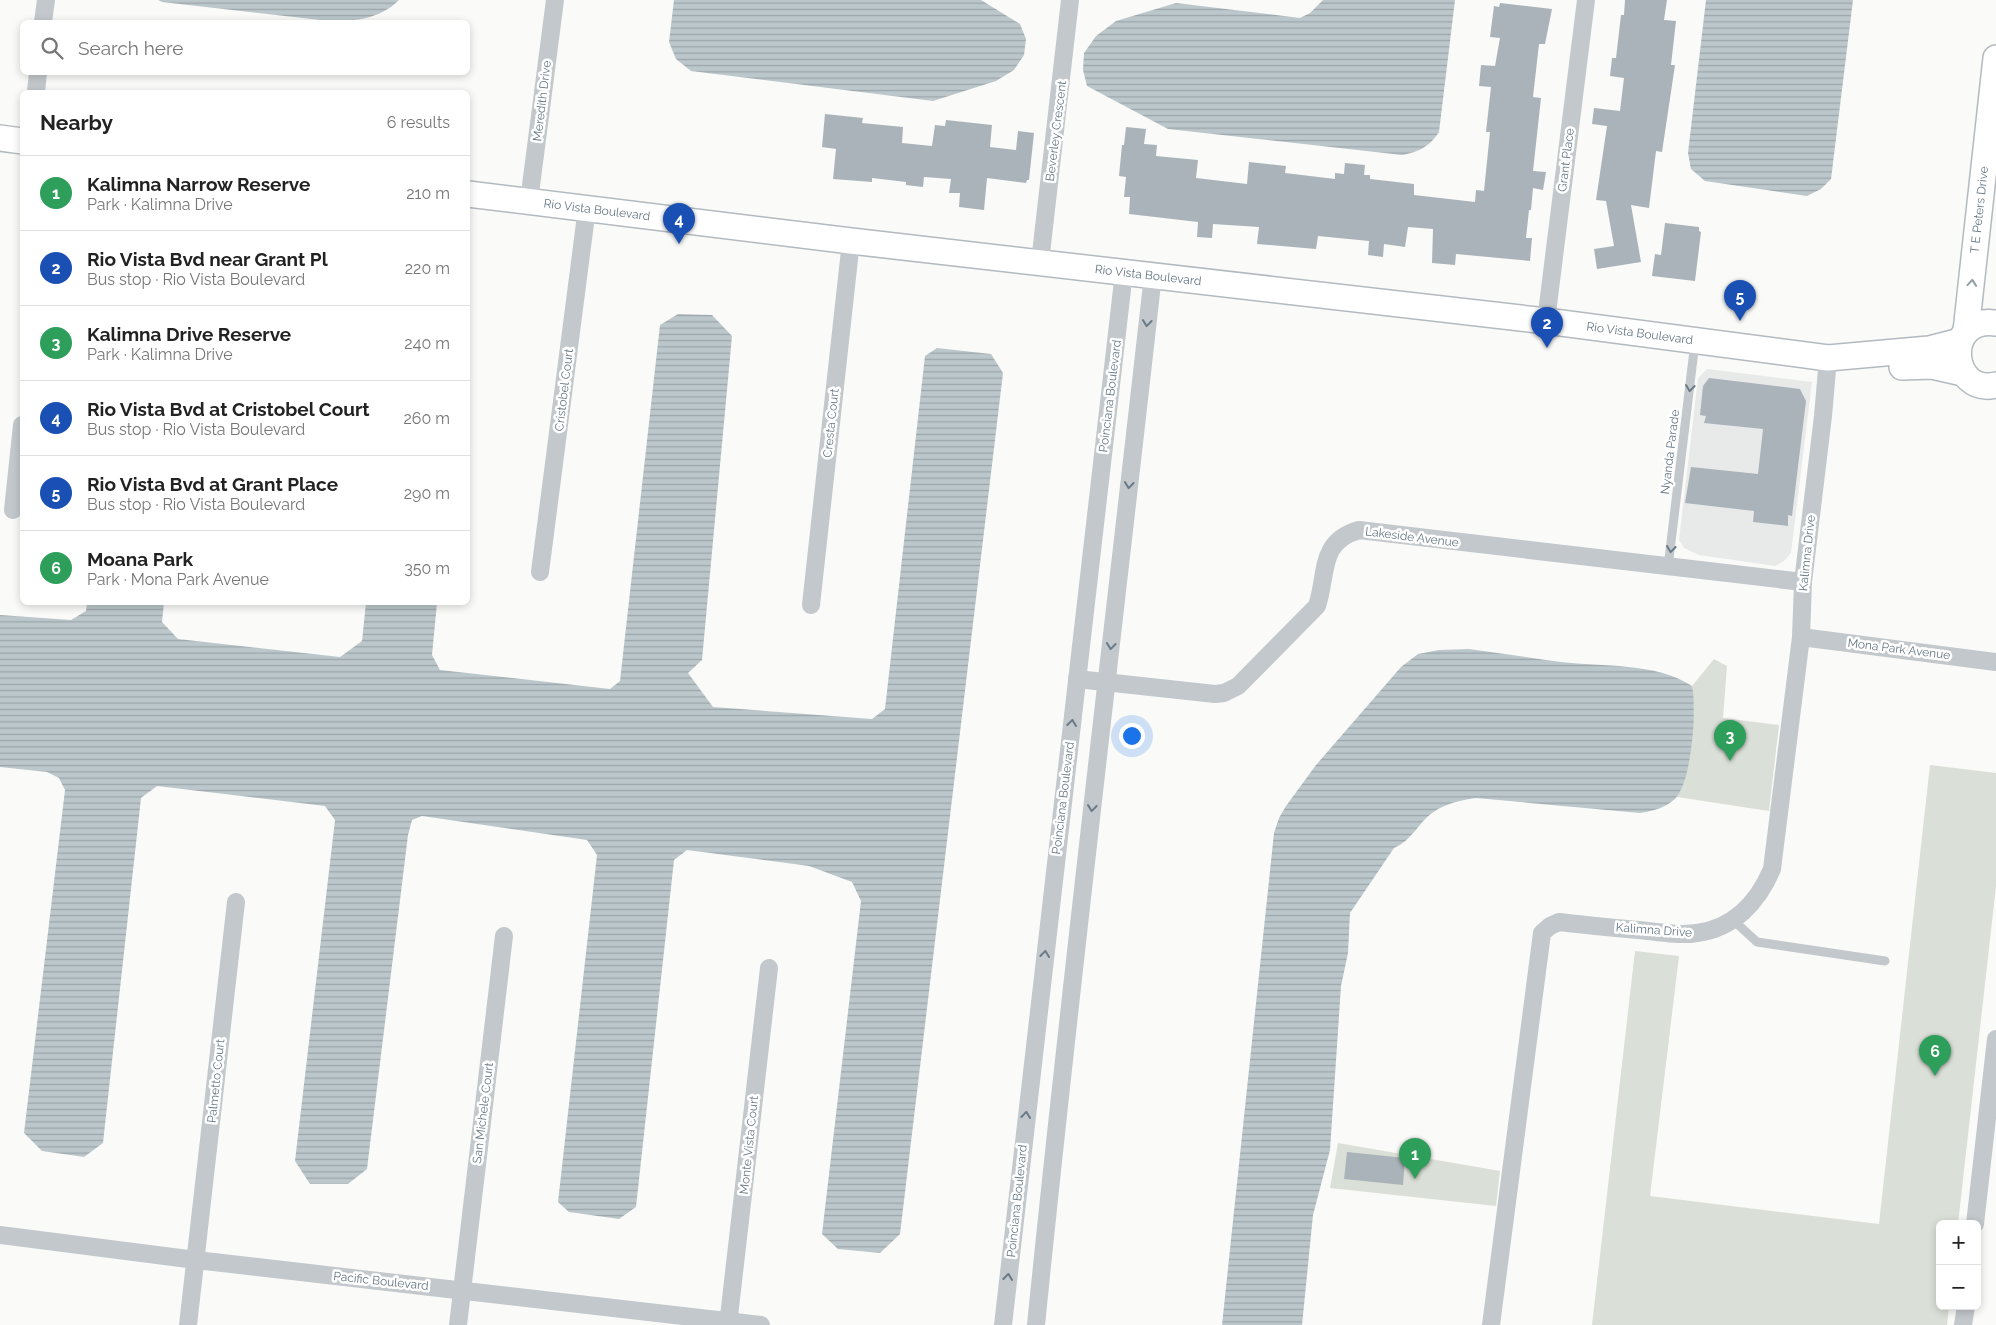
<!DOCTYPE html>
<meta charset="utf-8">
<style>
:root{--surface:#fff;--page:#f2f2f2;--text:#222;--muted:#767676;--line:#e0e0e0;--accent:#7c3aed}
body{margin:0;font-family:Raleway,sans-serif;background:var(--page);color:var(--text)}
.controls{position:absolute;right:15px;bottom:15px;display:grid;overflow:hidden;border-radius:8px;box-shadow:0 2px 8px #0003}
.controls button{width:45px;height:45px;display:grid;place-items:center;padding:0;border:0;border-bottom:1px solid var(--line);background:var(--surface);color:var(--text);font:25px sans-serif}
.you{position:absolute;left:1131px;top:735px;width:18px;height:18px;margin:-12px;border:4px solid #fff;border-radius:50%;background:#1a73e8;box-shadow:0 0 0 8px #1a73e833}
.badge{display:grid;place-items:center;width:32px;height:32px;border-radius:50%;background:var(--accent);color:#fff;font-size:16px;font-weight:700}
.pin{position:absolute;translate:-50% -41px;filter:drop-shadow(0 1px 2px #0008)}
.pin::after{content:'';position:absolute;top:26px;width:18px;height:15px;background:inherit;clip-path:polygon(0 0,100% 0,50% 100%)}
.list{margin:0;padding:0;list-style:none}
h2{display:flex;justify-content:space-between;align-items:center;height:65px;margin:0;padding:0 20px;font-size:21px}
h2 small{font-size:16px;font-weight:400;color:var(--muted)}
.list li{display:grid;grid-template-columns:32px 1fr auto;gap:15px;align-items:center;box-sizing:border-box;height:75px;padding:0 20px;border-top:1px solid var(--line)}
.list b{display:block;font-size:19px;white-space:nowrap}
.list p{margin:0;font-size:16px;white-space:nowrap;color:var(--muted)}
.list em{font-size:16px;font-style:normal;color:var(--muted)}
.icon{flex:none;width:28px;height:28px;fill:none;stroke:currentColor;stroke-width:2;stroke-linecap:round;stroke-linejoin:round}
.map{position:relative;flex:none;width:1996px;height:1325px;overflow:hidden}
.search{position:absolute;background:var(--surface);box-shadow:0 2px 8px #0003;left:20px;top:20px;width:450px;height:55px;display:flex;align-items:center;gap:12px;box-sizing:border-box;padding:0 18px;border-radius:8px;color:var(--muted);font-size:19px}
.panel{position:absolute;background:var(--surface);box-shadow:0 2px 8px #0003;left:20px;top:90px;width:450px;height:515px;border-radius:8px}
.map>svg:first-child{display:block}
.built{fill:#e8e9e9}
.park{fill:#dadfd7}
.water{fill:url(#water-rules)}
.building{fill:#aab3b9}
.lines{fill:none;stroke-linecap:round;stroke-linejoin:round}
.secondary-casing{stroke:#b3babf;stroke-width:28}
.lane{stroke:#c3c8cc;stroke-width:9}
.street{stroke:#c3c8cc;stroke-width:18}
.secondary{stroke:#fff;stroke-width:25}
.oneway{stroke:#939fa8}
.oneway2{stroke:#6a7a87}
.labels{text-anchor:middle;stroke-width:5;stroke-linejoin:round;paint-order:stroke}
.street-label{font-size:12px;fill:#657683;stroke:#fff}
</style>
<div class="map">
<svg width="1996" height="1325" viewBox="0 0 1996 1325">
<defs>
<pattern id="water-rules" width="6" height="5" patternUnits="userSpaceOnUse" patternTransform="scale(1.25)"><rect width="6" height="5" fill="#bbc7cb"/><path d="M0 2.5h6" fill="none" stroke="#9ca6aa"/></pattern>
</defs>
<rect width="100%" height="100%" fill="#fafaf8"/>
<!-- built -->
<polygon class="built" points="1707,369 1812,382 1791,553 1784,561 1775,566 1699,555 1684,548 1679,540 1698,378"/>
<!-- park -->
<g class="park">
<polygon points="1714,659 1727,666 1723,718 1779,725 1769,811 1677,797 1694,711 1692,686"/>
<polygon points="1930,765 1996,773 1996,886 1958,1224 1940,1224 1940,1306 1949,1306 1947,1325 1592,1325 1635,951 1679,956 1650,1196 1879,1224"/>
<polygon points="1338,1143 1500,1171 1496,1206 1330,1188"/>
</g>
<!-- water -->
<g class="water">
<path d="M158,0H399C382,17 361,20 338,22L162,2Z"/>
<polygon points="674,0 981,0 1020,24 1026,39 1024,55 1014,70 996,81 933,101 691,71 676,59 669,42"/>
<path d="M1323,0H1455L1439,132C1429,147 1419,152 1402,155L1168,129L1087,86L1083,70L1084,53L1096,36L1116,21L1176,3L1300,18L1310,13Z"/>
<polygon points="1706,0 1853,0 1831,179 1821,189 1807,196 1705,181 1691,169 1688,153"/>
<polygon points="678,314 712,315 732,336 702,660 688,673 713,707 872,719 885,709 925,356 937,348 991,354 1003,373 900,1234 880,1253 838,1249 822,1234 861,901 852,882 809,866 687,850 674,860 636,1207 619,1219 569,1212 558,1202 597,855 587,840 422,816 412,820 408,835 367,1169 348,1184 310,1184 295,1161 335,820 325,806 157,786 141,798 103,1143 84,1157 42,1151 24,1133 65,790 59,778 47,772 0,767 0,615 71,620 86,611 87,603 164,603 162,622 178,639 340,657 362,641 366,603 437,603 432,655 440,670 610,689 620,681 660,325"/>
<path d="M1469,649C1500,653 1530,658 1561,662C1603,667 1655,662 1692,686C1697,708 1692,782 1675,799C1665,808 1653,811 1640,813L1476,798C1462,800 1447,803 1435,811C1419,821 1412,841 1394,848L1350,913L1348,953L1341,986L1330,1150L1313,1215L1302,1325H1222L1274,833L1279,818L1286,806L1316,765L1401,667L1418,654L1439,650Z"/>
</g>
<!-- building -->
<g class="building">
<polygon points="1625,0 1667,0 1664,20 1676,21 1671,65 1675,65 1662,152 1656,151 1649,208 1631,205 1641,262 1597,269 1594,249 1614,246 1606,201 1596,200 1607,126 1592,124 1594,108 1620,111 1624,78 1610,76 1612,58 1616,58 1621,15 1624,15"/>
<polygon points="1500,3 1552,9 1545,44 1539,44 1533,97 1541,98 1533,171 1546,172 1543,190 1533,188 1531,210 1529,210 1526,238 1532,238 1530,261 1456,254 1455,265 1432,263 1433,229 1408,227 1405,247 1384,244 1383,257 1368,255 1369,241 1318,236 1316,249 1257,244 1259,227 1213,224 1212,238 1197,237 1198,222 1129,214 1130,197 1124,197 1126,177 1119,176 1122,145 1124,145 1126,127 1146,129 1144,144 1157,145 1156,156 1198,160 1196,178 1247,184 1249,162 1286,166 1285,173 1335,179 1335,173 1344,174 1345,163 1365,165 1364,175 1370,175 1370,179 1414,184 1414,195 1475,202 1476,190 1484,191 1490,132 1486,132 1491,87 1479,86 1481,65 1495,66 1500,38 1490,37 1494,6 1499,7"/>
<polygon points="825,114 863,118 862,123 903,127 902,143 932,146 935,125 945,126 946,120 992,125 990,147 1016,150 1018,131 1034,133 1029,180 1027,180 1026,183 987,178 984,210 959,207 960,193 949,193 951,179 924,177 923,187 906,185 906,182 872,178 872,182 833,179 836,149 822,147"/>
<polygon points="1665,223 1699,227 1699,231 1701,232 1695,281 1652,276 1655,254 1661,255"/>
<polygon points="1709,378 1800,389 1806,401 1792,516 1788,515 1788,526 1753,522 1754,511 1685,503 1691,467 1758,474 1763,429 1704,423 1706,416 1700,415 1703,386"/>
<polygon points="1347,1152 1405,1158 1403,1185 1344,1179"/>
</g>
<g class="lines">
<!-- secondary casing -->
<g class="secondary-casing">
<g id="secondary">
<polyline points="0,138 22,141"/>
<path id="s1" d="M468,194L851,241L1546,321L1828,358L1929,349L1960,341"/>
<path d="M1996,323C1942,316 1950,396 1996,385"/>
<path id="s2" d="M1966,331L1996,58"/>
<polyline points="1902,367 1932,366 1963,373"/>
</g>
</g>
<!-- lane -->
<g class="lane">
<polyline points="1668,567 1695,342"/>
<polyline points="1733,920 1757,942 1885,961"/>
</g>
<!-- street -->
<g class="street">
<polyline points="43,22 46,0"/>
<polyline points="36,92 38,72"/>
<polyline points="529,201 555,0"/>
<polyline points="1040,262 1070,0"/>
<polyline points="1546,321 1586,0"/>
<polyline points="13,510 22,425"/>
<polyline points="540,572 587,208"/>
<polyline points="811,605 851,241"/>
<polyline points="1801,637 1996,662"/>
<path d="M1077,679L1215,694L1224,693L1238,686L1317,606C1328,573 1318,542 1359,530L1803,582"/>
<polyline points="1975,1224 1996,1039"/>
<polyline points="0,1235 196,1260 761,1325"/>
<polyline points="188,1325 236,902"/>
<polyline points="458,1325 504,936"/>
<polyline points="728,1325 769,968"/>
<polyline points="1003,1325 1124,272"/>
<path d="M1036,1325C1071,975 1114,625 1153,275"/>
<path d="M1491,1325L1542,933L1550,926L1559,922C1586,925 1613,928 1639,930C1658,932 1679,936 1697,933C1734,928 1758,902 1772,869L1801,637L1803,582L1823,416L1828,358"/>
<polyline points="1963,1325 1966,1306"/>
</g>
<!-- secondary -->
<use href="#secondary" class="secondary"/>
</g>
<!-- one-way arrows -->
<defs><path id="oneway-chevron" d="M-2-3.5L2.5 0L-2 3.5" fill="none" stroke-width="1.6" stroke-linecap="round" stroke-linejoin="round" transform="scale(1.25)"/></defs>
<use class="oneway" href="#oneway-chevron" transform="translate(1972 283) rotate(-85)"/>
<g class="oneway2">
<use href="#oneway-chevron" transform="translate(1147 323) rotate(96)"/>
<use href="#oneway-chevron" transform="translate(1690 388) rotate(97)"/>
<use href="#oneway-chevron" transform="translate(1129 485) rotate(96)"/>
<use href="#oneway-chevron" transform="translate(1671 549) rotate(97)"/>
<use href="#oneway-chevron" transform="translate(1111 646) rotate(96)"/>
<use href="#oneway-chevron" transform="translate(1072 723) rotate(-83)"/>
<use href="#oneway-chevron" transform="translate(1092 808) rotate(97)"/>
<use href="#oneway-chevron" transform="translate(1045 954) rotate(-83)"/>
<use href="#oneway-chevron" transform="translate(1026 1115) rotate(-84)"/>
<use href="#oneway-chevron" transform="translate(1008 1277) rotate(-84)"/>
</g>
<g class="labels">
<!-- street labels -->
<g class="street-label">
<text transform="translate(542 101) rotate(-83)" y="4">Meredith Drive</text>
<text transform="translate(1056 131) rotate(-83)" y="4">Beverley Crescent</text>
<text transform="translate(1566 160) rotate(-83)" y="4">Grant Place</text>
<text dy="4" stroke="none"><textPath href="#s1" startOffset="130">Rio Vista Boulevard</textPath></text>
<text dy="4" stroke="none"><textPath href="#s2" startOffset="122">T E Peters Drive</textPath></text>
<text dy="4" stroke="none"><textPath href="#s1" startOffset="685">Rio Vista Boulevard</textPath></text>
<text dy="4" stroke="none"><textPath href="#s1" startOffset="1180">Rio Vista Boulevard</textPath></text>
<text transform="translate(564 390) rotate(-83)" y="4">Cristobel Court</text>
<text transform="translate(1110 396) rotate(-83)" y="4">Poinciana Boulevard</text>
<text transform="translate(831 423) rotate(-84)" y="4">Cresta Court</text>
<text transform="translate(1670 452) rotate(-83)" y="4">Nyanda Parade</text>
<text transform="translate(1412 537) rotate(7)" y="4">Lakeside Avenue</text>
<text transform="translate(1807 553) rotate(-84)" y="4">Kalimna Drive</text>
<text transform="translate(1899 649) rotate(7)" y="4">Mona Park Avenue</text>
<text transform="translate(1063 798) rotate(-83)" y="4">Poinciana Boulevard</text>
<text transform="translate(1654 930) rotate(4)" y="4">Kalimna Drive</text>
<text transform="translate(216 1081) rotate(-84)" y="4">Palmetto Court</text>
<text transform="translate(483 1113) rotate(-83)" y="4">San Michele Court</text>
<text transform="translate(749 1145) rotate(-84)" y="4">Monte Vista Court</text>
<text transform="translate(1017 1201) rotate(-84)" y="4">Poinciana Boulevard</text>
<text transform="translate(381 1281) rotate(6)" y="4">Pacific Boulevard</text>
</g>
</g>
</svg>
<div class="controls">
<button>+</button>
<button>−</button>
</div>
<div class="you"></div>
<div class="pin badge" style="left:1415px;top:1179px;background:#2e9e5b">1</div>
<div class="pin badge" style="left:1547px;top:348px;background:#1a4fb4">2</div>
<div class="pin badge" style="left:1730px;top:761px;background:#2e9e5b">3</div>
<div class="pin badge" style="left:679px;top:244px;background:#1a4fb4">4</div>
<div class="pin badge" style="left:1740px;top:321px;background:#1a4fb4">5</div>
<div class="pin badge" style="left:1935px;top:1076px;background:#2e9e5b">6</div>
<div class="search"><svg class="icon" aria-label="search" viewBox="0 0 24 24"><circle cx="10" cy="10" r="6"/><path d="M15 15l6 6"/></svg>Search here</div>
<section class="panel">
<h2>Nearby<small>6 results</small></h2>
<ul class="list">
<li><span class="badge" style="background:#2e9e5b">1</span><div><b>Kalimna Narrow Reserve</b><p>Park · Kalimna Drive</p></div><em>210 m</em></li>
<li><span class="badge" style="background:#1a4fb4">2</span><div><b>Rio Vista Bvd near Grant Pl</b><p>Bus stop · Rio Vista Boulevard</p></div><em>220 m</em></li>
<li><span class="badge" style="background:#2e9e5b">3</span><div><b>Kalimna Drive Reserve</b><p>Park · Kalimna Drive</p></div><em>240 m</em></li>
<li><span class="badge" style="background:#1a4fb4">4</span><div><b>Rio Vista Bvd at Cristobel Court</b><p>Bus stop · Rio Vista Boulevard</p></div><em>260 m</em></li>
<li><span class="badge" style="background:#1a4fb4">5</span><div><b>Rio Vista Bvd at Grant Place</b><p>Bus stop · Rio Vista Boulevard</p></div><em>290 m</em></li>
<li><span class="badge" style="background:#2e9e5b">6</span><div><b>Moana Park</b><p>Park · Mona Park Avenue</p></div><em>350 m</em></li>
</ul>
</section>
</div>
